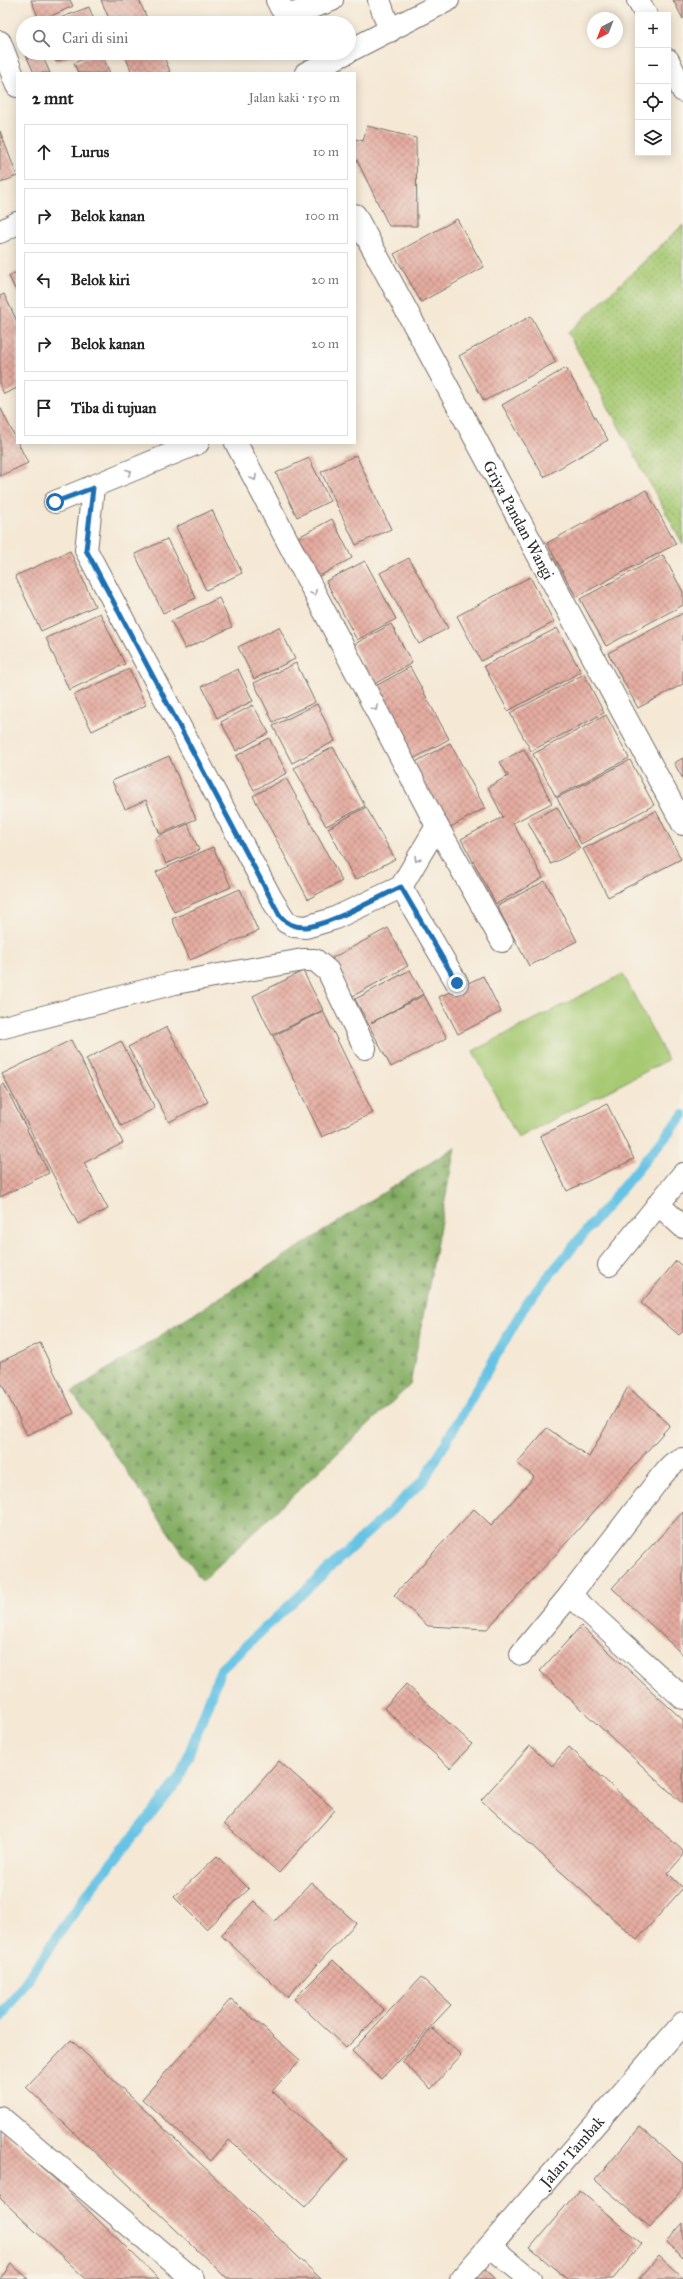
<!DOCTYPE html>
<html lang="id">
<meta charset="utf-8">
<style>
:root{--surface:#fff;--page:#f2f2f2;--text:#222;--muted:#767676;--line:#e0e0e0}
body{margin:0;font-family:"IM FELL Great Primer",serif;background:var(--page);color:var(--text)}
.controls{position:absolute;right:12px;top:12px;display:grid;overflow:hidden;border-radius:0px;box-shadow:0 2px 10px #0003}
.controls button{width:36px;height:36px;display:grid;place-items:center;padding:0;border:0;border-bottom:1px solid var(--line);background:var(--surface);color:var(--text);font:20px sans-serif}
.compass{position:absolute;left:587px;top:12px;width:36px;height:36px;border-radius:50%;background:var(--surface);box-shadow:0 2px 10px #0003;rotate:222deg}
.stop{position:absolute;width:12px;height:12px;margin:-9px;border:3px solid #1f6fb2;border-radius:50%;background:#fff}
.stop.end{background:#1f6fb2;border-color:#fff;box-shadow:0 1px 4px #0008}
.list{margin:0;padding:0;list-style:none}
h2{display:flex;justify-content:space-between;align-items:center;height:52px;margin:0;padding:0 16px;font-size:17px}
h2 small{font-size:13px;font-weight:400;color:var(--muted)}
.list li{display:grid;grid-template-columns:26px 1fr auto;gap:12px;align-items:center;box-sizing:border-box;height:56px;margin:0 8px 8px;padding:0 8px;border:1px solid var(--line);border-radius:0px}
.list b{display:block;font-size:15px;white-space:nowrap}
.list em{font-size:13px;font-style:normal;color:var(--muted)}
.icon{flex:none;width:22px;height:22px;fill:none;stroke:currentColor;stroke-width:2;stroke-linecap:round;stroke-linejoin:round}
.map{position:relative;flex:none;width:683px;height:2279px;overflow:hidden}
.search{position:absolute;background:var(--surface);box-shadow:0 2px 10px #0003;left:16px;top:16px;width:340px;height:44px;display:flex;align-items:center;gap:10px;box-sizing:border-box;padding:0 14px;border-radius:22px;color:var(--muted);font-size:15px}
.panel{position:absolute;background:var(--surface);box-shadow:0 2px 10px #0003;left:16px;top:72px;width:340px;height:372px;border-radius:0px}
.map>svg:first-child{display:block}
.forest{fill:url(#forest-firs);stroke:#586c48}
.park{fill:url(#park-dots);stroke:#687a4e}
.garden{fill:#a6c972;stroke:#687a4e}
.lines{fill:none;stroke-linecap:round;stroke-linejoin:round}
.stream{stroke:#66c3e4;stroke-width:10}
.building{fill:url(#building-cross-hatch)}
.minor-casing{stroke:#726d66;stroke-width:24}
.minor{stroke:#fff;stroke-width:22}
.oneway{stroke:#a0a0a0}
.route{stroke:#1f6fb2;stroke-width:5}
.labels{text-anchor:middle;stroke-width:3;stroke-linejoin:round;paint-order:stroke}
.street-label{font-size:16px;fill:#2b2b2b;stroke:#f7f3e8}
</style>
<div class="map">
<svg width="683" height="2279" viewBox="0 0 683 2279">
<defs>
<pattern id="forest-firs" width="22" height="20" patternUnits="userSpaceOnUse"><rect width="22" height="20" fill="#84ad64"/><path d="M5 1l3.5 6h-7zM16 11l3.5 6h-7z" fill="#6c8d53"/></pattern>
<pattern id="park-dots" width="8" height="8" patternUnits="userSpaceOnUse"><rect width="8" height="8" fill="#a6c972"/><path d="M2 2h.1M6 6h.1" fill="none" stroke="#87a35e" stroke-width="1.8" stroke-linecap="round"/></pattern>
<pattern id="building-cross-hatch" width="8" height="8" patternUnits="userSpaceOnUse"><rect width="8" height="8" fill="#e5aca1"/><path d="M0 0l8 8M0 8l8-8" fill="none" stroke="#ba8c83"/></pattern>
</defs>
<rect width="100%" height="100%" fill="#f7f3e8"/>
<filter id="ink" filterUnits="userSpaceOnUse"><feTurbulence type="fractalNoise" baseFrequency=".025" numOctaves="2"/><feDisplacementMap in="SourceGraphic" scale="8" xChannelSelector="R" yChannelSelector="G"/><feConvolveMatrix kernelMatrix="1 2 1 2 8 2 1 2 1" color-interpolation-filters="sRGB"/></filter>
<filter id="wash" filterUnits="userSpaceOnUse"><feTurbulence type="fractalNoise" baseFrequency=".012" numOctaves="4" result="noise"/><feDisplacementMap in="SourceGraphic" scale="16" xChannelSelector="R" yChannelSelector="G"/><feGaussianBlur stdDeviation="0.9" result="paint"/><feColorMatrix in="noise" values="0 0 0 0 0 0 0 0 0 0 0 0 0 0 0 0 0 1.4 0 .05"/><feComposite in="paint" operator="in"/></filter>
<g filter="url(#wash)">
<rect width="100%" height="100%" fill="#f5e8d5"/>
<!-- forest -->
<polygon class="forest" points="455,1147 410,1385 202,1581 72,1392"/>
<!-- park -->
<polygon class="park" points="683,225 683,544 568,333"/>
<!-- garden -->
<polygon class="garden" points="623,974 668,1060 518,1138 473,1051"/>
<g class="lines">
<!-- stream -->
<polyline class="stream" points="0,2018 92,1887 179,1780 221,1669 424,1480 527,1302 683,1115"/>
</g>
<g id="blocks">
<!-- building -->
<g class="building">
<polygon points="31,0 70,0 73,6 40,21"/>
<polygon points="101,0 139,0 149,23 111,23"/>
<polygon points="673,0 683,0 683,19"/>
<polygon points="89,7 95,23 47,23"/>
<polygon points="23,39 23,49 19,41"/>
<polygon points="25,53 41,53 50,73 34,73"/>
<polygon points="53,53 81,53 56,62"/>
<polygon points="98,53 101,53 110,73 78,73 74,63"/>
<polygon points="124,53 162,53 170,71 166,73 132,73"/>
<polygon points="367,126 416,138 417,226 389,226 355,156 355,139 363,141"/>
<polygon points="0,131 17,176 0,183"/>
<polygon points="457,219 484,267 421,302 394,254"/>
<polygon points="17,272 17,293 9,276"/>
<polygon points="4,294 17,321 17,388 4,394 0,385 0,296"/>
<polygon points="531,316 556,362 484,401 459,356"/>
<polygon points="566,368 608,440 544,477 502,405"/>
<polygon points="0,407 28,463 0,476"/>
<polygon points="356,455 391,529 356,545 321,472"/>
<polygon points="309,458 330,501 297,517 276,473"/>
<polygon points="646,490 676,544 576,597 547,543"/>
<polygon points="212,510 242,573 206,590 176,527"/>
<polygon points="332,519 352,558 314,579 293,540"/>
<polygon points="167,539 196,598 163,613 135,554"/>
<polygon points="70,551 95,606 41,631 15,576"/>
<polygon points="663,555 683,592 683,605 606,646 580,599"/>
<polygon points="409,558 448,628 419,644 380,573"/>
<polygon points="365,561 396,619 357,640 326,581"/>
<polygon points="530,577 554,622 481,661 457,616"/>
<polygon points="219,598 232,627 185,649 171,621"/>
<polygon points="100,613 125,664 69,690 46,638"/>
<polygon points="683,613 683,684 638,708 608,653"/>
<polygon points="391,624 412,663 374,684 353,645"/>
<polygon points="279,627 295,659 254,679 238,647"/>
<polygon points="557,628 581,672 508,711 484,666"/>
<polygon points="296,663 315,702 273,722 254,683"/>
<polygon points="410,667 449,739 411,760 372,688"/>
<polygon points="129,669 146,705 92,731 74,695"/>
<polygon points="238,669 253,701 217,718 202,686"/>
<polygon points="584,674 604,713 531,751 510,713"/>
<polygon points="317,704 335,741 292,763 273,726"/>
<polygon points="253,705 269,733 236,751 221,722"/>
<polygon points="606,715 629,758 556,797 533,754"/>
<polygon points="269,738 287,773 254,790 236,756"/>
<polygon points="450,743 485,808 447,829 412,764"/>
<polygon points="333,747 365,806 326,826 294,768"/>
<polygon points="524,749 552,803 513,823 543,878 496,904 461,839 503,817 488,787 508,776 500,762"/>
<polygon points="169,756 196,819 160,834 146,800 125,809 112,781"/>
<polygon points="683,758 683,779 674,763"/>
<polygon points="630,760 654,805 581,844 557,798"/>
<polygon points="286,778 342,881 308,899 253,796"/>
<polygon points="366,807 395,859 355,880 328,828"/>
<polygon points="557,807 580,849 551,864 528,822"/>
<polygon points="656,811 681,859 608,897 583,849"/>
<polygon points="188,824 199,850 166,864 155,838"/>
<polygon points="213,847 231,887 174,912 156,872"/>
<polygon points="545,881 577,941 529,966 497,906"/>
<polygon points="240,889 258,931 190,960 172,919"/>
<polygon points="388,928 408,966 353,996 332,958"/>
<polygon points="410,970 423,994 371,1023 424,995 447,1038 391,1067 355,999"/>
<polygon points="303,971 323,1010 272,1035 253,996"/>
<polygon points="483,976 501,1012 458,1034 439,997"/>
<polygon points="323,1011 373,1113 322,1137 273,1036"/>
<polygon points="167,1027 208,1102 169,1122 128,1047"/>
<polygon points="71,1040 123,1143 84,1163 108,1209 78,1224 2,1074"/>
<polygon points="121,1041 155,1108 121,1126 86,1059"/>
<polygon points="4,1084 49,1173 0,1197 0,1086"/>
<polygon points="607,1104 634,1159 567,1191 540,1136"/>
<polygon points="676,1261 683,1267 683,1331 679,1335 641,1303"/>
<polygon points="40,1343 74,1413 27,1435 0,1380 0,1362"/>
<polygon points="628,1387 670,1425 568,1541 487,1629 428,1626 394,1595 474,1509 491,1525 534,1477 517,1463 547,1428 589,1457"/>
<polygon points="683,1512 683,1655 612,1588"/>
<polygon points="581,1626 683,1720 683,1804 540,1671"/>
<polygon points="406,1684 472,1744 450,1768 384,1708"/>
<polygon points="530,1746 552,1766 569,1747 683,1851 683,1856 668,1873 683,1888 637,1940 481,1800"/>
<polygon points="279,1761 335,1810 279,1873 224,1824"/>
<polygon points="217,1856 249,1889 206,1929 174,1897"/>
<polygon points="311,1882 356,1923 287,1997 221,1935 254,1901 275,1921"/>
<polygon points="333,1960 384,2010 346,2048 294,1999"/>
<polygon points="421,1977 451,2005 381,2079 352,2051"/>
<polygon points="231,1999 300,2060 272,2091 348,2159 305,2207 229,2140 211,2161 142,2099"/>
<polygon points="432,2028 461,2055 431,2089 402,2061"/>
<polygon points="71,2040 105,2072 321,2279 227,2279 215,2267 26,2087"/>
<polygon points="640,2127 683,2164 683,2188 650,2227 595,2180"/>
<polygon points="0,2130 68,2191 159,2279 86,2279 0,2198"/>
<polygon points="579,2190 642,2244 613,2279 567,2279 530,2248"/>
<polygon points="683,2223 683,2258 666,2242"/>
<polygon points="659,2256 683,2278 683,2279 639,2279"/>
<polygon points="11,2264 29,2279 0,2279"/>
<polygon points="484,2268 496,2279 474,2279"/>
</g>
</g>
</g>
<g filter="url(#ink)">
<use href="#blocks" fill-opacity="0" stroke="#726d66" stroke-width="1"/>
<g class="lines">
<!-- minor casing -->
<g class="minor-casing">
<g id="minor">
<polyline points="277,0 281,8 291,15 332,0"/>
<polyline points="379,0 390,31"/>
<polyline points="638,0 646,15"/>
<polyline points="0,42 17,86"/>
<polyline points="349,51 448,0"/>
<polyline points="668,60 683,91"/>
<polyline points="306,73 346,53"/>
<path id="s1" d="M355,215L683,824"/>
<polyline points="0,232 17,223"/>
<polyline points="236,443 437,826 502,941"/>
<polyline points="93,488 86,550 271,898 286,922 294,926 306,927 333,919 401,887 437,826"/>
<polyline points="55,502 198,443"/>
<polyline points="401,887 457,983"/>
<polyline points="0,1028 175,983 303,960 315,960 328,971 365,1048"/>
<polyline points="658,1204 683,1227"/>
<polyline points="609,1265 683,1174"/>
<path d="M570,1595L660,1478C666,1471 673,1460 683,1459"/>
<polyline points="521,1654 570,1595 683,1698"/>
<polyline points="0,2117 193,2279"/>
<polyline points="490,2246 530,2279"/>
<path id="s2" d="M461,2279L683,2023"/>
</g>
</g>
<!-- minor -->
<use href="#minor" class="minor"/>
</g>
<!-- one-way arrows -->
<defs><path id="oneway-chevron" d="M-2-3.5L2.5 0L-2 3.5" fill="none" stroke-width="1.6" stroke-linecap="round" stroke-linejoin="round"/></defs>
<g class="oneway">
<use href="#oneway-chevron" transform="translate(129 472) rotate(-23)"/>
<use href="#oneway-chevron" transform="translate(254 478) rotate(62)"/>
<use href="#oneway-chevron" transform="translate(314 593) rotate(62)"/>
<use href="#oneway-chevron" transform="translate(375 708) rotate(62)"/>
<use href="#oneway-chevron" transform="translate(417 859) rotate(121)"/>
</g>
</g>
<g class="lines" filter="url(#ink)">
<!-- route -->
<path class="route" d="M55,502L93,488L86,550L280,916C287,924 294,927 305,927C327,926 379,897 401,887L457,983"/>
</g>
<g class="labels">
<!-- street labels -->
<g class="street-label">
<text dy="6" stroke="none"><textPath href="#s1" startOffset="346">Griya Pandan Wangi</textPath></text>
<text dy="6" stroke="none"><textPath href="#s2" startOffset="169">Jalan Tambak</textPath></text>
</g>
</g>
</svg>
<div class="controls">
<button>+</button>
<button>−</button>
<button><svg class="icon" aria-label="locate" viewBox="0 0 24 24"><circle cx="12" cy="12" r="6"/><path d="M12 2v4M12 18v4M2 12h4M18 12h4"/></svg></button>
<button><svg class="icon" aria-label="layers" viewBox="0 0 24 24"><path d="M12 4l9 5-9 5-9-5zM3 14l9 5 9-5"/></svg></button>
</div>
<svg class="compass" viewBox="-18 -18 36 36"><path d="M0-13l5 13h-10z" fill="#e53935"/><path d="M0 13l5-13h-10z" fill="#767676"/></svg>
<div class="stop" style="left:55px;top:502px"></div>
<div class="stop end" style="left:457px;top:983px"></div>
<div class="search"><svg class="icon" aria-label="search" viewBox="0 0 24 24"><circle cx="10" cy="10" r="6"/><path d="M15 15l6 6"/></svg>Cari di sini</div>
<section class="panel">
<h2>2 mnt<small>Jalan kaki · 150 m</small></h2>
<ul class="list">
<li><svg class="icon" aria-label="ahead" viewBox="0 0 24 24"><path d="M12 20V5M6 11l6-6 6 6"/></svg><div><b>Lurus</b></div><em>10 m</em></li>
<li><svg class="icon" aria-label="right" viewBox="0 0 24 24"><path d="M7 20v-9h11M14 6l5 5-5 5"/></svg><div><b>Belok kanan</b></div><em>100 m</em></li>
<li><svg class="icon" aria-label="left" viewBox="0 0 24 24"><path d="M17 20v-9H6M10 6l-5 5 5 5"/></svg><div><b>Belok kiri</b></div><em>20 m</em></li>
<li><svg class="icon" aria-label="right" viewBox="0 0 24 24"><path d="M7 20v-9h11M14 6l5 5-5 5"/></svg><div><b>Belok kanan</b></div><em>20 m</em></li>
<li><svg class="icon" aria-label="arrive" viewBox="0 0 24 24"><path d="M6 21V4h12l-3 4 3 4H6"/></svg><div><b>Tiba di tujuan</b></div></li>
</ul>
</section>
</div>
